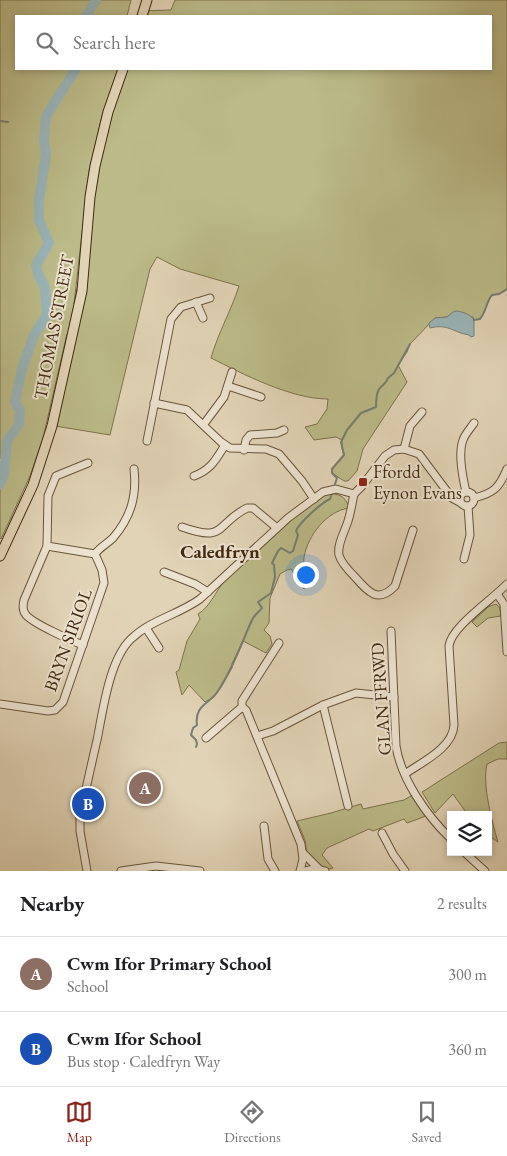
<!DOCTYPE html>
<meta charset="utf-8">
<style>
:root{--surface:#fff;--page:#f2f2f2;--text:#202124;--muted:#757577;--line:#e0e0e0;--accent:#8f2418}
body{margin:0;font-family:"EB Garamond",serif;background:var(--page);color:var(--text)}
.controls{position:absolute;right:15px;bottom:15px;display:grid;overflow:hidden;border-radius:0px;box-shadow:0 2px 8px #0003}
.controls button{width:45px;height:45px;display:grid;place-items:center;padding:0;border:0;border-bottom:1px solid var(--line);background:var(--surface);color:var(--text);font:25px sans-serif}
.you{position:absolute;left:305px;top:574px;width:18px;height:18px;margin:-12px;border:4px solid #fff;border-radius:50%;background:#1a73e8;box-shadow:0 0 0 8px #1a73e833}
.badge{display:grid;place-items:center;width:32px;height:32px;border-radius:50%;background:var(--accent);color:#fff;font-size:16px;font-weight:700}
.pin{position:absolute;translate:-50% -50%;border:2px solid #fff;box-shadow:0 1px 5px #0006}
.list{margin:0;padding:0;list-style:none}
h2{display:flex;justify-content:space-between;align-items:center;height:65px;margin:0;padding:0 20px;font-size:21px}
h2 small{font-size:16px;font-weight:400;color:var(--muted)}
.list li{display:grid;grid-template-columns:32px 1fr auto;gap:15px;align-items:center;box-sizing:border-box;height:75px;padding:0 20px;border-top:1px solid var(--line)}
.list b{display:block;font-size:19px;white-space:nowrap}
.list p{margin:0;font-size:16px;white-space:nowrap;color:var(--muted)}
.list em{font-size:16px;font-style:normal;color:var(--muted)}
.icon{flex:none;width:28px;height:28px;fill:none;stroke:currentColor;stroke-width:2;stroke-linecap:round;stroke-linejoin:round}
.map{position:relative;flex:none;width:507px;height:871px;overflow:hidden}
.search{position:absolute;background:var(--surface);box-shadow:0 2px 8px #0003;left:15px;right:15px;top:15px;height:55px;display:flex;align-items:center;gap:12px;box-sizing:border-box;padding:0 18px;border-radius:0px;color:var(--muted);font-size:19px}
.sheet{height:215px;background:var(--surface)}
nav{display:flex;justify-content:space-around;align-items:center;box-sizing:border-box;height:70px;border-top:1px solid var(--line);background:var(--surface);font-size:14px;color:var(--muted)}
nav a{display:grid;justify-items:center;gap:2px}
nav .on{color:var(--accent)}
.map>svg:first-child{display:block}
.green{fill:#bbba88;stroke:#7e724c}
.water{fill:#99b5b9;stroke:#767d75}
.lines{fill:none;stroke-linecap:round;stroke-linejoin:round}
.stream{stroke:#767d75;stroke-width:2}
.river{stroke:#99b5b9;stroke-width:10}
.minor-casing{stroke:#69543a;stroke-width:9}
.major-casing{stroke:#412910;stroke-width:11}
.minor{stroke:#ece2d0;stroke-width:7}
.major{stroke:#e1d3b6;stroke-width:9}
.poi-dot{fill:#8f2418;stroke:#ece2d0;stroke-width:2}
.labels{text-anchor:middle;stroke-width:4;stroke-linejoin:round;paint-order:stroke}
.street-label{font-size:18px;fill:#412910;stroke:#ece2d0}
.poi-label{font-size:18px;fill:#412910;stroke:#ece2d0;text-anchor:start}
.neighbourhood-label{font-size:19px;font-weight:bold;fill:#412910;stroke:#ece2d0}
</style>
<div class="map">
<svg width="507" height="871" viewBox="0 0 507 871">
<rect width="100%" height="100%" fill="#e1d3b6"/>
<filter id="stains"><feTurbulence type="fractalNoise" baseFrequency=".004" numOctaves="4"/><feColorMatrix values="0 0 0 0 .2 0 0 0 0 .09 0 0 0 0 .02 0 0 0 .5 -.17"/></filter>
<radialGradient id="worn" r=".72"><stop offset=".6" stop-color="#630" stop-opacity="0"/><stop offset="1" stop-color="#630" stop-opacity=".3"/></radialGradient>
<!-- green -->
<g class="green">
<path d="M0,0H131L127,16H16V69H118L102,116L89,171L74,304L80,273L87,196L120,69H491V16H137L139,11L171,10L175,0H507V289L499,294L492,295C487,300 486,312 480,319L474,320L473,317L451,314L447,317L435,318L410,344L407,352L398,365L407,382L363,449L357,471L348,481H344L332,473V469L344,455L342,448V440L336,437L314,440L305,427L317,424L327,409L328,399C291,399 243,374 211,358C218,333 231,311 239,286L180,269L157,257L150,269L110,435L49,425L67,334L43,438L30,476L1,539L0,538V484L4,475L5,465L0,457Z"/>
<path d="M327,494C338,493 346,496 349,508C327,511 308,535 304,557C303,562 305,568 306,573H309L308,581L304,589L291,569L287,570L280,574L270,598L269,623L264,630L270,636L272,644L266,653L243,641L232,664V668L214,697L205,702L189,685L182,695L176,672L179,670L187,641L200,619L198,614C210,607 215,592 224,582C253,550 291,518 327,494Z"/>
<polygon points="496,604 500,608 501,616 488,618 477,627 472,622 488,607"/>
<path d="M507,742V759H498L487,764C482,784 492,822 498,842L488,835V815H468L453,794L435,813L422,792L499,743Z"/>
<polygon points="414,794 426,816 407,823 404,819 373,831 369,829 327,848 322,855 333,868 329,869 319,865 307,854 305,840 297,821 331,813 361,804 363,809 404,800"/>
</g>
<!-- water -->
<path class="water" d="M457,311C463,312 470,314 474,320V336L471,337L469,335C454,333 448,323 430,328L429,323L435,318L447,317L453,312Z"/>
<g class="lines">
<!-- stream -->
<g class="stream">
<polyline points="0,121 8,122"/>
<path d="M474,320L480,319C486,312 487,300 492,295L499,294L507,289"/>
<path d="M335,484L337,478L332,473V469L344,455L341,442L347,430L361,413L376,407C376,401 376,394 379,389C383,384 386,384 388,378L394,373L410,344"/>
<path d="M196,747L197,744L196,740L191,735L193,728L197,725C194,705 210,704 218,691C233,669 241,644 252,620C254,615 259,612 262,608L258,602L271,593L275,577L274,565L272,563L278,551L281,548L290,553L293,551L298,535L296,531C299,523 321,503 330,499L332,493"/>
</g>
<!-- river -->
<g class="river">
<polyline points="86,16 96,0"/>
<polyline points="0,484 4,475 7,441 19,425 20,410 15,402 22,369 34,335 47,315 45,287 38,274 36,265 49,243 39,220 39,200 46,154 44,139 46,116 76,69"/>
</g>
<!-- minor casing -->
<g class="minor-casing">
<g id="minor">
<polyline points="196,302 203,318"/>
<polyline points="228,386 261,397"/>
<polyline points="154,403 187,410 221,442 230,448 266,449 279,454 302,481 314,499"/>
<polyline points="204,424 224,397 232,372"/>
<polyline points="147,441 171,319 181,307 210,298"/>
<polyline points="404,449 410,426 422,412"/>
<polyline points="244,450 246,440 250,435 277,433 284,430"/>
<path d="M194,476C211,470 216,459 225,445"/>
<circle cx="467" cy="499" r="7"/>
<path d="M466,492C463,479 458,453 463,440C465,434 470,429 474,423"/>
<path d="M354,494C352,503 351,512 348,521C345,531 337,544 339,555C341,563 349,571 355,577C368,592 378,604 395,586L413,530"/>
<polyline points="354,494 362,486 385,456 394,450 404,449 419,454 452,498 461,503"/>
<path d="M474,498C494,493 499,488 507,469"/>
<path d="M182,527C227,543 215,524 247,508H253L277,528"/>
<polyline points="47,546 95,554"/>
<path d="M95,554C100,547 107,544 113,538C131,517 137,496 134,469"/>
<polyline points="464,559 470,535 468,506"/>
<polyline points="164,572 195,584 208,592"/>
<polyline points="497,594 504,604 507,652"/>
<polyline points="146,628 159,648"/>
<path d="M391,631L396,746C401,779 427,816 451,839"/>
<path d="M83,645C70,640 34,624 26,615C22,610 23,605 24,600L47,546L48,496L56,476L88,463"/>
<polyline points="0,704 48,711 55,710 63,702 104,583 102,570 95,554"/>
<polyline points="323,705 348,806"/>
<polyline points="242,707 246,710 301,844 303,859 300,871"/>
<polyline points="257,736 273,731 323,705 356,693 394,697"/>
<polyline points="206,738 242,707 242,701 279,643"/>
<path d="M405,774C422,762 453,748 454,725L449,646C451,627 493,599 507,584"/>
<polyline points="264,826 268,859 275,871"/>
<polyline points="382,833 393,854 405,871"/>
<polyline points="464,852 485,871"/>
<polyline points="303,853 319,869"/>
<path d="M87,871L80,831V818C85,792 91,766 97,740C103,711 109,660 131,639C152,619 178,615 200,599L288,518L323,492L336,489L354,494"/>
<polyline points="121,871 156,866 200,871"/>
<polyline points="305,871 314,869 325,871"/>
</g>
</g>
<!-- major casing -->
<g class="major-casing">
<g id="major">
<polyline points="142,16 147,0"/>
<polyline points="0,556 33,485 52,426 82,291 90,197 95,166 108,112 123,69"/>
</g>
</g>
<!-- minor -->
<use href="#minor" class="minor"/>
<!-- major -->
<use href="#major" class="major"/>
</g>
<!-- markers -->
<rect class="poi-dot" x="358" y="477" width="10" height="10" rx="2.5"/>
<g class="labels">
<!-- street labels -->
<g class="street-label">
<text transform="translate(54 327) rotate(-79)" y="6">THOMAS STREET</text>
<text transform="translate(68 640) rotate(-70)" y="6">BRYN SIRIOL</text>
<text transform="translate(381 699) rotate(-94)" y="6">GLAN FFRWD</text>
</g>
<!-- poi labels -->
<g class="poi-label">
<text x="373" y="478">Ffordd<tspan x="373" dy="21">Eynon Evans</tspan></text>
</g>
<!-- neighbourhood labels -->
<g class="neighbourhood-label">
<text x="220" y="558">Caledfryn</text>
</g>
</g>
<rect width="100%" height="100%" filter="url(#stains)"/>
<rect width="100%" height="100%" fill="url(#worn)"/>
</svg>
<div class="controls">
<button><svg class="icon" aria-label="layers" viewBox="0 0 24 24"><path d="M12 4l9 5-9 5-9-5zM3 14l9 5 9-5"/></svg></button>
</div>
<div class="you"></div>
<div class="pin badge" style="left:145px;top:788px;background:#8d6e63">A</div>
<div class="pin badge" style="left:88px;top:804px;background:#1a4fb4">B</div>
<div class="search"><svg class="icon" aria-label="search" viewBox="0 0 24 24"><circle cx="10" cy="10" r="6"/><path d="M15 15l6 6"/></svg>Search here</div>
</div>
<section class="sheet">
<h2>Nearby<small>2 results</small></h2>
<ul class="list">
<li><span class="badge" style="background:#8d6e63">A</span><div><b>Cwm Ifor Primary School</b><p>School</p></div><em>300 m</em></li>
<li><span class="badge" style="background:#1a4fb4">B</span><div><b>Cwm Ifor School</b><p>Bus stop · Caledfryn Way</p></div><em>360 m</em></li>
</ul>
</section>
<nav>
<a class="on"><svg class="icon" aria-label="map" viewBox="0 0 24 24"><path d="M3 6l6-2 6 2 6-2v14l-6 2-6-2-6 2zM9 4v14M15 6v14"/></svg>Map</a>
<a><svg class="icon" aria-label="directions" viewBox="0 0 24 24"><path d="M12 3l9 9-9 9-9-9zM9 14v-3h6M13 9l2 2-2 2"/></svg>Directions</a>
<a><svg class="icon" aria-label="saved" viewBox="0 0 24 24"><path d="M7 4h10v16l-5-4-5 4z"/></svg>Saved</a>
</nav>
